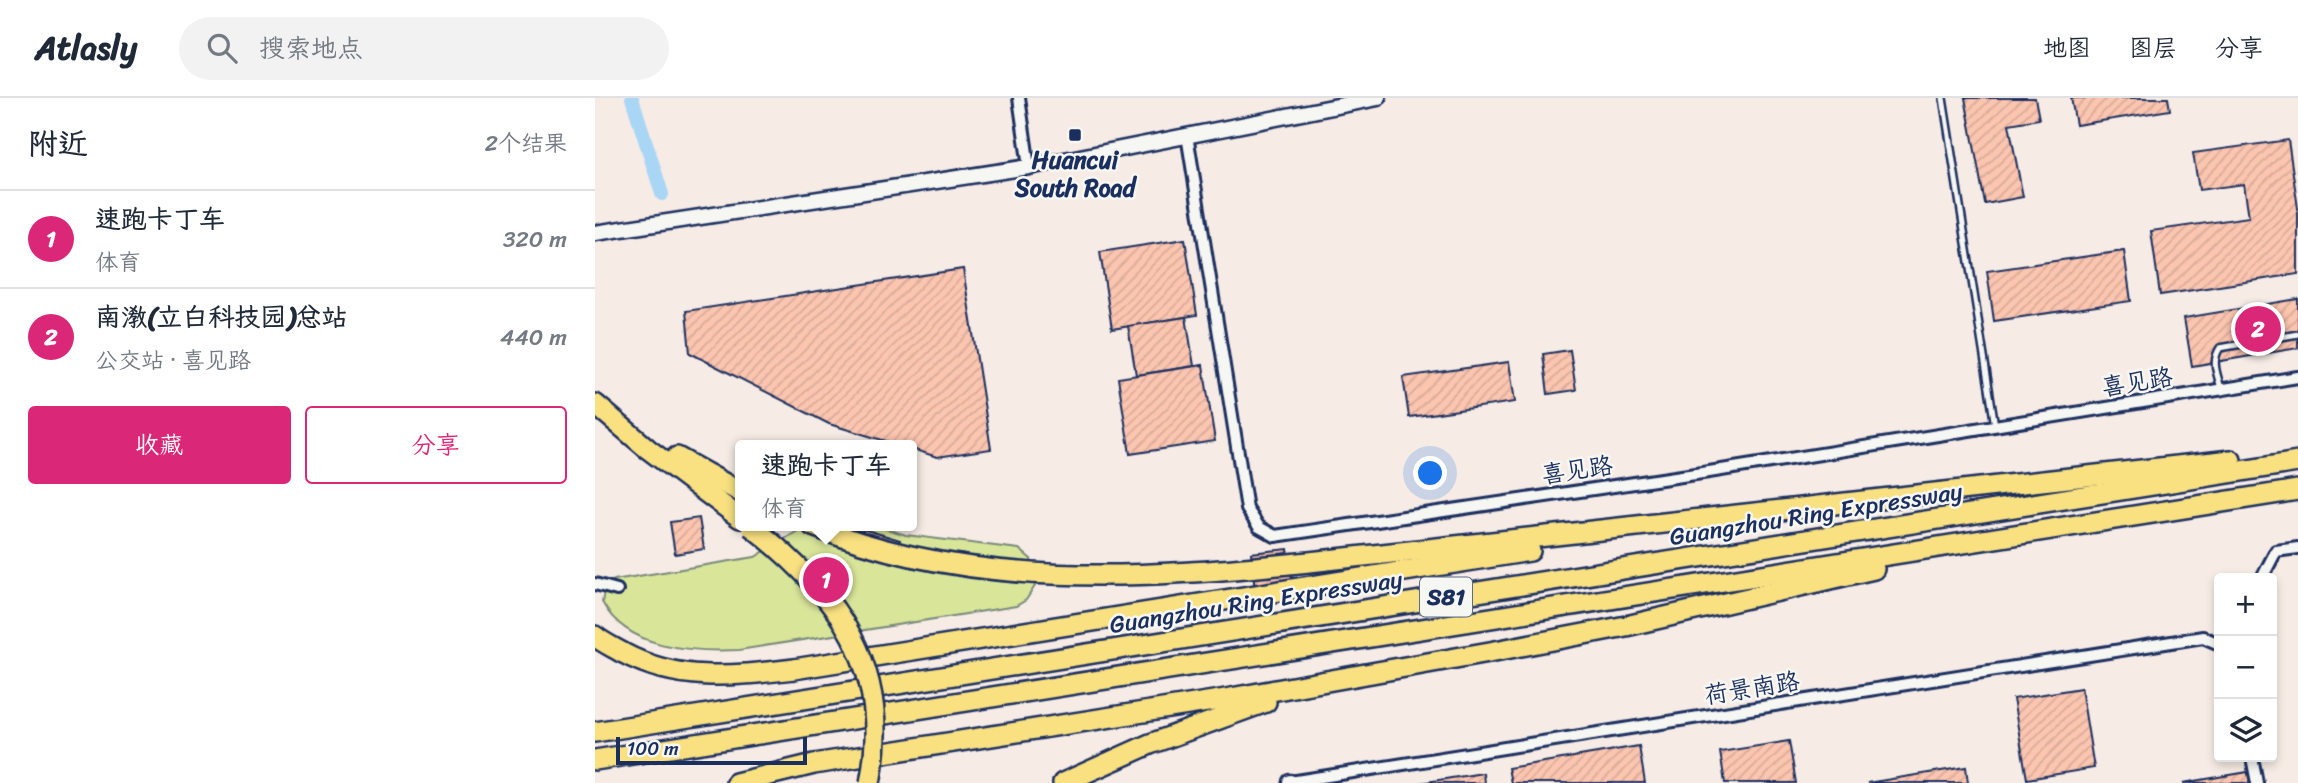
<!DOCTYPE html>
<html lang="zh">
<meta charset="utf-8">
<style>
:root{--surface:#fff;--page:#f2f2f3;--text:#1f2937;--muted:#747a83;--line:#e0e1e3;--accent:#db2777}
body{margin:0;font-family:Sriracha,"LXGW WenKai TC",sans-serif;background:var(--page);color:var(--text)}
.controls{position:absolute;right:21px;bottom:21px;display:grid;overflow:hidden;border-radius:7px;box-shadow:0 4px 10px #0003}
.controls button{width:63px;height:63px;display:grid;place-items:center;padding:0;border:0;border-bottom:2px solid var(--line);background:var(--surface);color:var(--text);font:35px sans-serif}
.scale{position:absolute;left:21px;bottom:18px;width:191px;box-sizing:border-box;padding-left:7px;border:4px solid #1b2f5e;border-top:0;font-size:19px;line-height:24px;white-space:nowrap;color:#1b2f5e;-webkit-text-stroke:5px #f6f6f2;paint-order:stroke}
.you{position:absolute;left:836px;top:376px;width:24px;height:24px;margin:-18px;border:5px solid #fff;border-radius:50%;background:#1a73e8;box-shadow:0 0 0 10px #1a73e833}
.badge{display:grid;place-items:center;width:46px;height:46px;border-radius:50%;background:var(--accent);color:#fff;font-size:23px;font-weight:700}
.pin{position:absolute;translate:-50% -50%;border:4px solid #fff;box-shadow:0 2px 7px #0006}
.popup{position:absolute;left:140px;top:342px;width:182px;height:91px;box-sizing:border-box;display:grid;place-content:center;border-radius:7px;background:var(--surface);filter:drop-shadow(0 2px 5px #0005);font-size:23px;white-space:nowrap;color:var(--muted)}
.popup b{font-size:26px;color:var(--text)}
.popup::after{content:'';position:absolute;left:50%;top:100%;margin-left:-14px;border:14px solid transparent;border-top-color:var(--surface)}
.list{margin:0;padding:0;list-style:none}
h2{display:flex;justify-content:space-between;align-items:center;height:91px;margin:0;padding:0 28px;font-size:30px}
h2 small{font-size:23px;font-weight:400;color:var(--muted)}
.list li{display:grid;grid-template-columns:46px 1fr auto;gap:21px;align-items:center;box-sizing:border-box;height:98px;padding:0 28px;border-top:2px solid var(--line)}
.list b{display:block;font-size:26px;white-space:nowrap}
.list p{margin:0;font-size:23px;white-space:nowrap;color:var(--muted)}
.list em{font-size:23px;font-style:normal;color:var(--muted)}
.actions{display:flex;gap:14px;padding:21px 28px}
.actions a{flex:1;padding:16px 0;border:2px solid var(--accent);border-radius:7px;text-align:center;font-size:24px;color:var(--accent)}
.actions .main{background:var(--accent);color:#fff}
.icon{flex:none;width:38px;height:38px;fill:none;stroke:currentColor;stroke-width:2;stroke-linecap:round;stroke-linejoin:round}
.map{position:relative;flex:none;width:1703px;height:685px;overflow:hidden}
header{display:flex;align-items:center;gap:42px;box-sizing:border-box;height:98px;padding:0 35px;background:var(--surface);border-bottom:2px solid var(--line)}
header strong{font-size:33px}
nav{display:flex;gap:38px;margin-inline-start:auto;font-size:24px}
.search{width:490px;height:63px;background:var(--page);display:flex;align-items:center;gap:18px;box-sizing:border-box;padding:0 24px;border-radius:38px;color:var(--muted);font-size:26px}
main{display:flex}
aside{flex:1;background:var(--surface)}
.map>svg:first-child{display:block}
.pitch{fill:#d9e699;stroke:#7a8a7c;stroke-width:2}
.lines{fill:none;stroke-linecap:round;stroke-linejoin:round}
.canal{stroke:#aad6f6;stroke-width:14}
.building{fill:url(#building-hatch);stroke:#1b2f5e;stroke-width:2}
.service-casing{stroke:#1b2f5e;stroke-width:10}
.minor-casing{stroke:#1b2f5e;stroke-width:16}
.tertiary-casing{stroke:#1b2f5e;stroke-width:19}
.motorway-casing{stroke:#1b2f5e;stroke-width:24}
.service{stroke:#f6f6f2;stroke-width:5}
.minor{stroke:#f6f6f2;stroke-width:10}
.tertiary{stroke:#f6f6f2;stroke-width:14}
.motorway{stroke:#f9e181;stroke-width:19}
.motorway-bridge-casing{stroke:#1b2f5e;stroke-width:24;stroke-linecap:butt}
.motorway-bridge{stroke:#f9e181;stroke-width:19}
.poi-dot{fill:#1b2f5e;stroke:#f6f6f2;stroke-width:2.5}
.labels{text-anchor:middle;stroke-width:5;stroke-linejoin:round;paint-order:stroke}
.shield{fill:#f6f6f2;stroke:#5d6b8a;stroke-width:2}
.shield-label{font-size:23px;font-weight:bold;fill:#1b2f5e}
.poi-label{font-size:24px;font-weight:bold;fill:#1b2f5e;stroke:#f6f6f2}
.street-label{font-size:24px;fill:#1b2f5e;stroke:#f6f6f2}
</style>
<header>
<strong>Atlasly</strong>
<div class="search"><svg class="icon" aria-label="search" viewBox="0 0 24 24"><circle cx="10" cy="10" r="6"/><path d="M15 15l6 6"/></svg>搜索地点</div>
<nav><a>地图</a><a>图层</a><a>分享</a></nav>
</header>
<main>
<aside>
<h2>附近<small>2个结果</small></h2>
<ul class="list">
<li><span class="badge">1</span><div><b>速跑卡丁车</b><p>体育</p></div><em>320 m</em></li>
<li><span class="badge">2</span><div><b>南漖(立白科技园)总站</b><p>公交站 · 喜见路</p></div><em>440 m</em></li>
</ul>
<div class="actions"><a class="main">收藏</a><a>分享</a></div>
</aside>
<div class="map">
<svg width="1703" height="685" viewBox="0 0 1703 685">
<defs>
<pattern id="building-hatch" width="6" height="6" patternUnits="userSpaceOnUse" patternTransform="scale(1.75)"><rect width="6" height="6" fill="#fcc5af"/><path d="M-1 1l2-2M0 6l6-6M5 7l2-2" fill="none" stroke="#d7aa99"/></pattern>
</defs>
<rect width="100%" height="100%" fill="#f7ece5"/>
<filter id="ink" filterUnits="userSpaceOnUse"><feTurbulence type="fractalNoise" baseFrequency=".0143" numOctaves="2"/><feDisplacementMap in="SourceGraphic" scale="14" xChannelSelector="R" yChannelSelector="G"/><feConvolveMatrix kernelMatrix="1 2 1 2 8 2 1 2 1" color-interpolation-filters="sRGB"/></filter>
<g filter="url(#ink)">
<!-- pitch -->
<path class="pitch" d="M211,428H282L311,437L424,451L436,461L440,488L431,502L421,508L144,552C96,554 32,551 7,504L10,490L19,482L160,459Z"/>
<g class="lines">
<!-- canal -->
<polyline class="canal" points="37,0 67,96"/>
</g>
<!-- building -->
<g class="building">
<polygon points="1370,0 1440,0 1444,21 1414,26 1428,99 1390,106"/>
<polygon points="1476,0 1573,0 1575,12 1481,27"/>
<polygon points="1693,42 1703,110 1703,176 1565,197 1556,133 1654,119 1649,86 1604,92 1598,55"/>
<polygon points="590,141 602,217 517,231 505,154"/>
<polygon points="1529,153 1536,203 1399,223 1392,173"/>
<polygon points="368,171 396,351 342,359 317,351 317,347 304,347 234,326 95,255 91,213"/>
<polygon points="1703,201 1703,250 1597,268 1589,220"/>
<polygon points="591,219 599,268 541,277 533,228"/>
<polygon points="975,252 981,292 953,296 948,256"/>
<polygon points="914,264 920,304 814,319 808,279"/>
<polygon points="608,267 620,343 535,356 523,280"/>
<polygon points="104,420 109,451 80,456 75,424"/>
<polygon points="268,431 305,442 302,451 264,440"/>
<polygon points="693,451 698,490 660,494 656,455"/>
<polygon points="1486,590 1499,670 1432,681 1418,601"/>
<polygon points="1194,643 1201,685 1130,685 1125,654"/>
<polygon points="1044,648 1050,685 916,685 913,670"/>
<polygon points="1371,669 1373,685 1272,685"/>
<polygon points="1653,674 1655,685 1588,685"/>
<polygon points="888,675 889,685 825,685"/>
</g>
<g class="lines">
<!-- service casing -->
<g class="service-casing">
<g id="service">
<polyline points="1348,0 1400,328"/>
<path d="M1626,290C1622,276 1616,263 1625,250L1703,236"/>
</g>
</g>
<!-- minor casing -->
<g class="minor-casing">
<g id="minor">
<polyline points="424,0 434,69"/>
<polyline points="592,37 652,411 664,429 680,438 1114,374 1703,279"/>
<polyline points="1667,480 1681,453 1703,450"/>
<polyline points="0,486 22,492"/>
<polyline points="1657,659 1662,685"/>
<polyline points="695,684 1608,539 1624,546"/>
</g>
</g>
<!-- tertiary casing -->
<g class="tertiary-casing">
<g id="tertiary">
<polyline points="0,135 434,69 783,0"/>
<polyline points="695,684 695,685"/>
</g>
</g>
<!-- motorway casing -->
<g class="motorway-casing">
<g id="motorway">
<polyline points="0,306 53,351 145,420"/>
<polyline points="82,359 145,394"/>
<path d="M218,428C378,492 547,481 714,464C803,455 891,445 979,435C1198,410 1417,385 1636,362"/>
<path d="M0,538C8,545 18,549 28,555C84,585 138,578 199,571L935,453"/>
<polyline points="0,634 1703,364"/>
<polyline points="0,662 1703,392"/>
<polyline points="141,685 219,666 625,602 900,553 1031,528 1279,471"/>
<polyline points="468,685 555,646 671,604"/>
</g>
</g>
<!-- service -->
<use href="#service" class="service"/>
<!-- minor -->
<use href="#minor" class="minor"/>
<!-- tertiary -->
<use href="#tertiary" class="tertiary"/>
<!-- motorway -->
<use href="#motorway" class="motorway"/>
<!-- motorway-bridge casing -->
<g class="motorway-bridge-casing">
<path id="motorway-bridge" d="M156,428C242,495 298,569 275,685"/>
</g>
<!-- motorway-bridge -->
<use href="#motorway-bridge" class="motorway-bridge"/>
</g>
</g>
<!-- markers -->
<rect class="poi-dot" x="473" y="30" width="14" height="14" rx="3.5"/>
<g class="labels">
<!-- shield labels -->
<rect class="shield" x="825" y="479.5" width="52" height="39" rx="5"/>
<g class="shield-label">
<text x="851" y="507">S81</text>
</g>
<!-- poi labels -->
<g class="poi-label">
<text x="480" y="70">Huancui<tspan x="480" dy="28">South Road</tspan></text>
</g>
<!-- street labels -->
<g class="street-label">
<text transform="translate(1542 284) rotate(-9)" y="8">喜见路</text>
<text transform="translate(982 372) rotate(-8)" y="8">喜见路</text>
<text transform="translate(1221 416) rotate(-9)" y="8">Guangzhou Ring Expressway</text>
<text transform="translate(661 504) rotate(-9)" y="8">Guangzhou Ring Expressway</text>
<text transform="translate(1157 590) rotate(-9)" y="8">荷景南路</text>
</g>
</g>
</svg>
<div class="controls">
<button>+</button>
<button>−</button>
<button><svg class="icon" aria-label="layers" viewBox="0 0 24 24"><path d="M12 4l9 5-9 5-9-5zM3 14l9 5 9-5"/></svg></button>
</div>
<div class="scale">100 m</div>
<div class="you"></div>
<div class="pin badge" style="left:231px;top:482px">1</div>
<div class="popup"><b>速跑卡丁车</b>体育</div>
<div class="pin badge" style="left:1663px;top:231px">2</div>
</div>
</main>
